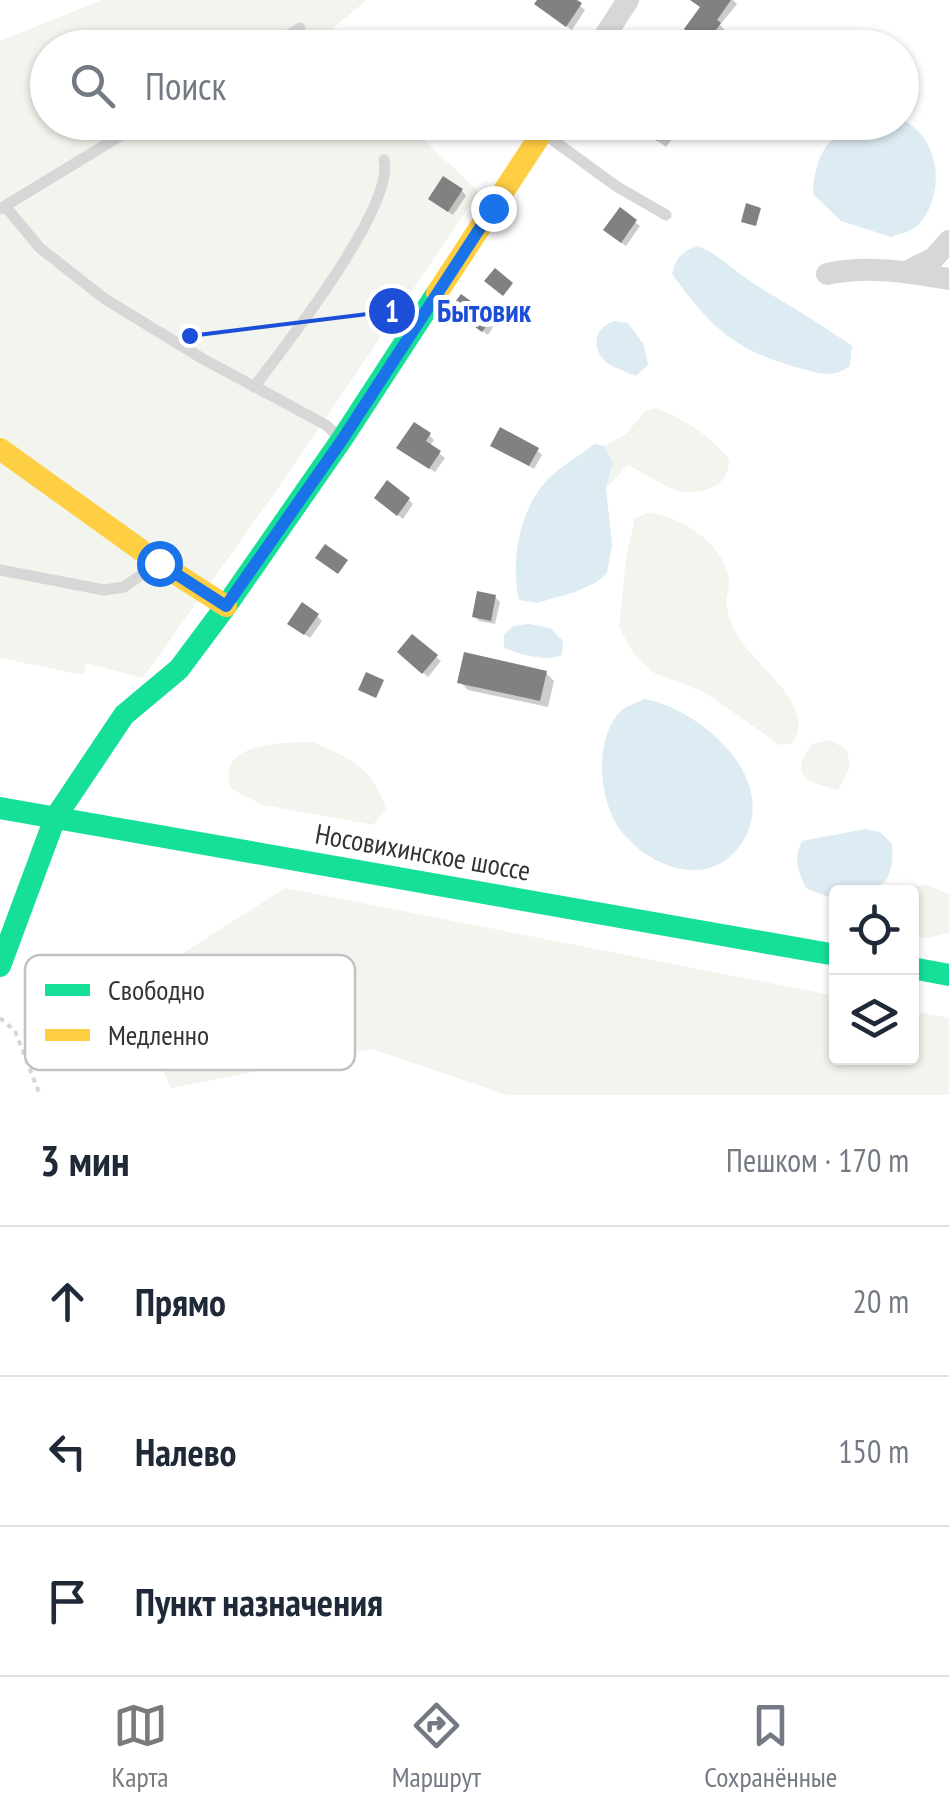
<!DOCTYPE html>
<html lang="ru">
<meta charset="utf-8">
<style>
:root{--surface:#fff;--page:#f2f2f3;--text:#1f2937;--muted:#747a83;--line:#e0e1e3;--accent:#7a7a7a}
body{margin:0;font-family:"PT Sans Narrow",sans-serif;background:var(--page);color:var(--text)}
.controls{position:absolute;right:30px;bottom:30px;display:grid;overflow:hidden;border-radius:10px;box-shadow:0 2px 8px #0004}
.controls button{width:90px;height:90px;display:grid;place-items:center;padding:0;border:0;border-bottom:2px solid var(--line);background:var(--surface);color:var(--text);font:50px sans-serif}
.stop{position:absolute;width:30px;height:30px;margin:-22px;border:8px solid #1a73e8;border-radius:50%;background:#fff}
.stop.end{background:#1a73e8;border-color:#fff;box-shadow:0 2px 10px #0008}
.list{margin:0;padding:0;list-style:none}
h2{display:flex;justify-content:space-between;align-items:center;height:130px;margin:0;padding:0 40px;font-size:42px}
h2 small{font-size:32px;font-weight:400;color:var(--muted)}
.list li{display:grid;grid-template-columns:65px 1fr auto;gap:30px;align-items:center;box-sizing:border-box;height:150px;padding:0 40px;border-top:2px solid var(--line)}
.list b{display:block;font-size:38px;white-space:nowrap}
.list em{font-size:32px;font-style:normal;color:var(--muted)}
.icon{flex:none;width:55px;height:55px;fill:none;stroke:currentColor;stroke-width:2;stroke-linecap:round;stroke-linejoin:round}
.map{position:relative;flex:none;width:949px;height:1095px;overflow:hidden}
.search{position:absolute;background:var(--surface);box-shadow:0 2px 8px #0004;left:30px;right:30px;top:30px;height:110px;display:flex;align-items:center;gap:25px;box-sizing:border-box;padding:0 35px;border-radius:55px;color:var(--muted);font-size:38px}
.sheet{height:580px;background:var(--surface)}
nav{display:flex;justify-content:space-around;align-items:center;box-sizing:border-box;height:140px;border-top:2px solid var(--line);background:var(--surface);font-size:28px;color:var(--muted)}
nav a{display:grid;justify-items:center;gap:5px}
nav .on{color:var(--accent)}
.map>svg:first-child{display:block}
.green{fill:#f1f5ed}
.water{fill:#ddebf3}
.shadow{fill:#0003}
.building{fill:#818181}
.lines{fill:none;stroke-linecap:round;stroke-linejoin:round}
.path{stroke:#d6d6d6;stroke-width:4;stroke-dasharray:5 5;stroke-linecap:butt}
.lane{stroke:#d7d7d7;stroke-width:11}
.street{stroke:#d7d7d7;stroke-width:22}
.fast{stroke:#16e098;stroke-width:22}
.slow{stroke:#ffcf43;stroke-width:22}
.route{stroke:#1a73e8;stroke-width:12}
.labels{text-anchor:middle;stroke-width:10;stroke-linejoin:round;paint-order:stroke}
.street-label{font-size:28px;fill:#333;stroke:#fff}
.key{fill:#fff;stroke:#c2c2c2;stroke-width:2.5}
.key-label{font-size:28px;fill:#333}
.leader{fill:none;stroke:#1d4ed8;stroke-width:4}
.callout-dot{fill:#1d4ed8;stroke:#fff;stroke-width:4}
.mark-label{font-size:30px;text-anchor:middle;font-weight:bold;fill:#fff}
.callout-label{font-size:30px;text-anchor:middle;font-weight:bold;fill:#1d4ed8;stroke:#fff;stroke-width:10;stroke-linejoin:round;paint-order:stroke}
</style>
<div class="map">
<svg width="949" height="1095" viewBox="0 0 949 1095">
<rect width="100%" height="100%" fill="#fff"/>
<!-- green -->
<g class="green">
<polygon points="102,0 367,0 333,28 347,47 48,48 48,122 406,123 479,192 283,481 143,678 86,663 84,675 0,658 0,41"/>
<path d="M656,408C686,420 709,435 730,460C727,475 724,484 708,489C675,501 657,478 628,465L606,488L613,463L604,446L626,434L645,411Z"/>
<path d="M651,512C684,520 723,542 729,580C730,588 726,596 726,603C727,611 732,626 736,633C750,662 820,707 792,743L780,745L704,692L654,673L633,653L619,627L626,558L635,518Z"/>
<path d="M830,740L847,750L850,767L838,790C807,782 788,778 812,744Z"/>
<path d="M312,742C351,758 372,767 386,809L373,825L263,805L231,789C214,741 284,743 312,742Z"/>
<polygon points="927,885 949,894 949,933 927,938 912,937 912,892 892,892 905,887"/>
<polygon points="285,888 836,996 836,1058 912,1058 912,1011 949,1018 949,1095 507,1095 372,1049 171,1088 125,990"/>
</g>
<!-- water -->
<g class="water">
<path d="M902,120C939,136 947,192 920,223C913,231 901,234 891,237L841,221L813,194C816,133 847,122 902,122Z"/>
<path d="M698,246C718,254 732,269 750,281C784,303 819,322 852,346L850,366C832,379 819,373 799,368C733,350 711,327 672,274C676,258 682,251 698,246Z"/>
<path d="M614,321L628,323L644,345L648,365L636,376C629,373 620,370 612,366C591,354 591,329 614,321Z"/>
<path d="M595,444L604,446L613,463L606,488L612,545L607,573L597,582L575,592L537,603L519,600C510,561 520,507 549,478C563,465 580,455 595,444Z"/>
<path d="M529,624L550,628L563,641L562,655C545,662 521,655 504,648V635L513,626Z"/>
<path d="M644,699C703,709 787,785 738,848C705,891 643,865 617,825C598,794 594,734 623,709C629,705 638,702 644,699Z"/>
<path d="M865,829L880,832L892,844C895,889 877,892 836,892V899H833L806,888C798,871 793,858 802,841Z"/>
</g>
<!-- shadow -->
<g class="shadow">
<polygon points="540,0 573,0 585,10 572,30 542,9"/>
<polygon points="692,0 733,0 737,4 720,25 725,30 711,48 692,34 703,8"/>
<polygon points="420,122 436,122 427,130"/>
<polygon points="632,122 673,122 679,129 666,147"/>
<polygon points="462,191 466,196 453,215 436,204"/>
<polygon points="635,222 640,226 626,246 611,235"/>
<polygon points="458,314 491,319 496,323 488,335"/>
<polygon points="429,435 434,440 430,446 445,458 435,472 404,453"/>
<polygon points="493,445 537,450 542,455 534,469"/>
<polygon points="409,500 413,504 403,519 382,503"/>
<polygon points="495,597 500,602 495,624 479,621 474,616"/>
<polygon points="317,616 322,621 310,638 295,628"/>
<polygon points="413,637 441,661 428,677 400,652"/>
<polygon points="546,673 554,681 548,707 468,690 460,682"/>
</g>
<!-- building -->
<g class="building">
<polygon points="537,0 577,0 582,3 566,27 534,4"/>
<polygon points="690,0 731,0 717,20 721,23 705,45 684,29 700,7"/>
<polygon points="631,122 670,122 657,141"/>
<polygon points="443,176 463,189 448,212 428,199"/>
<polygon points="746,203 761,208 756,226 741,222"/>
<polygon points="620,207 637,220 621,243 603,230"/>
<polygon points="495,268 513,283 503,296 484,281"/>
<polygon points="461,294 493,317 482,332 450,309"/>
<polygon points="414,422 431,433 426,441 441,451 429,469 396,448"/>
<polygon points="500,427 539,448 529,466 490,446"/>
<polygon points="387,480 410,498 397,516 374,498"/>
<polygon points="325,544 348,560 338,574 315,558"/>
<polygon points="477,591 496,595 491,621 472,617"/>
<polygon points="302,602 319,614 304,635 287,624"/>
<polygon points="412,634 438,655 422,674 397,652"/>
<polygon points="464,652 547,671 540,701 457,683"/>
<polygon points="366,672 384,680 376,698 358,690"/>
</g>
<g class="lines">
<!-- path -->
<polyline class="path" points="0,1018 15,1031 40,1095"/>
<!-- lane -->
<g class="lane">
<polyline points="268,48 300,28"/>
<polyline points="546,135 616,186 666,215"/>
<polyline points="5,206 40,248 105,299 203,359 326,425 340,438"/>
<polyline points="0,209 143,122"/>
<path d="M254,387C285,346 395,207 384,160"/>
<polyline points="0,570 104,590 124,587 155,565"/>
</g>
<!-- street -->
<g class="street">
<polyline points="597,48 628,0"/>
<polyline points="906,272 934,258 949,241"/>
<path d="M827,274C868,265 908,272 949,279"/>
</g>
<!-- fast -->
<g class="fast">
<polyline points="0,808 836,955"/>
<polyline points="0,966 55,818 124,715 179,669 226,606 342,439 437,293"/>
<polyline points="912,968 949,975"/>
</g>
<!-- slow -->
<g class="slow">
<polyline points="437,293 549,122"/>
<polyline points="0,449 159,563 226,606"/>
</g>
</g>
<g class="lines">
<!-- route -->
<polyline class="route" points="159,563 226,606 342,440 493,208"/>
</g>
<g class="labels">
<!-- street labels -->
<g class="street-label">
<text transform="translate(423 852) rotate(10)" y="10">Носовихинское шоссе</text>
</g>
</g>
<!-- legend -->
<rect x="25" y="955" width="330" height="115" rx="15" class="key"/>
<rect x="45" y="984" width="45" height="12" fill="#16e098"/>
<rect x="45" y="1029" width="45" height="12" fill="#ffcf43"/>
<g class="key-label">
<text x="108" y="1000">Свободно</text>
<text x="108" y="1045">Медленно</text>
</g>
<!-- callouts -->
<path class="leader" d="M190 336L392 311"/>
<g class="callout-dot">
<circle cx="190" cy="336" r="10"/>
<circle cx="392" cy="311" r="25"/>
</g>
<g class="mark-label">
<text x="392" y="322">1</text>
</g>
<g class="callout-label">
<text x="484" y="322">Бытовик</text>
</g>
</svg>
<div class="controls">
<button><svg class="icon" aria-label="locate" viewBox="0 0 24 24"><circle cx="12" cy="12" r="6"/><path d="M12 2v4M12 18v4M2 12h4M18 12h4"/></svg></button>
<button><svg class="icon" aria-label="layers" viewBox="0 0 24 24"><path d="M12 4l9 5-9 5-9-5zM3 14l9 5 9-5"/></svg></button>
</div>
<div class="stop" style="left:159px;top:563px"></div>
<div class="stop end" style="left:493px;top:208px"></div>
<div class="search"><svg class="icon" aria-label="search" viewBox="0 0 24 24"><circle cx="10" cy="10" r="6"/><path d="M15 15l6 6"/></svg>Поиск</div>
</div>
<section class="sheet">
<h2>3 мин<small>Пешком · 170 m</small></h2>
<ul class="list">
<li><svg class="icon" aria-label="ahead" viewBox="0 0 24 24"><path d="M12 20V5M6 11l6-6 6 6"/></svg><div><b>Прямо</b></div><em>20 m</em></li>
<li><svg class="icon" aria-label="left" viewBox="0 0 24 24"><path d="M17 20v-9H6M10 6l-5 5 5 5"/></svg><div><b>Налево</b></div><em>150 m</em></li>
<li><svg class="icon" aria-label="arrive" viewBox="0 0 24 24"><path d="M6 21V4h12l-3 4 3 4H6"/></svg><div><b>Пункт назначения</b></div></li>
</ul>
</section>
<nav>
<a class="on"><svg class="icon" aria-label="map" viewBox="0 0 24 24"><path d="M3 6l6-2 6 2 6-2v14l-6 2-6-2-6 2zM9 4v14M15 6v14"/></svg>Карта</a>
<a><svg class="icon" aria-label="directions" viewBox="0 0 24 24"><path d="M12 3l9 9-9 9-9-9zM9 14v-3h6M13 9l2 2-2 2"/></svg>Маршрут</a>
<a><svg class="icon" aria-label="saved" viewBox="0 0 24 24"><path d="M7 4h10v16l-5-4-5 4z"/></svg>Сохранённые</a>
</nav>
